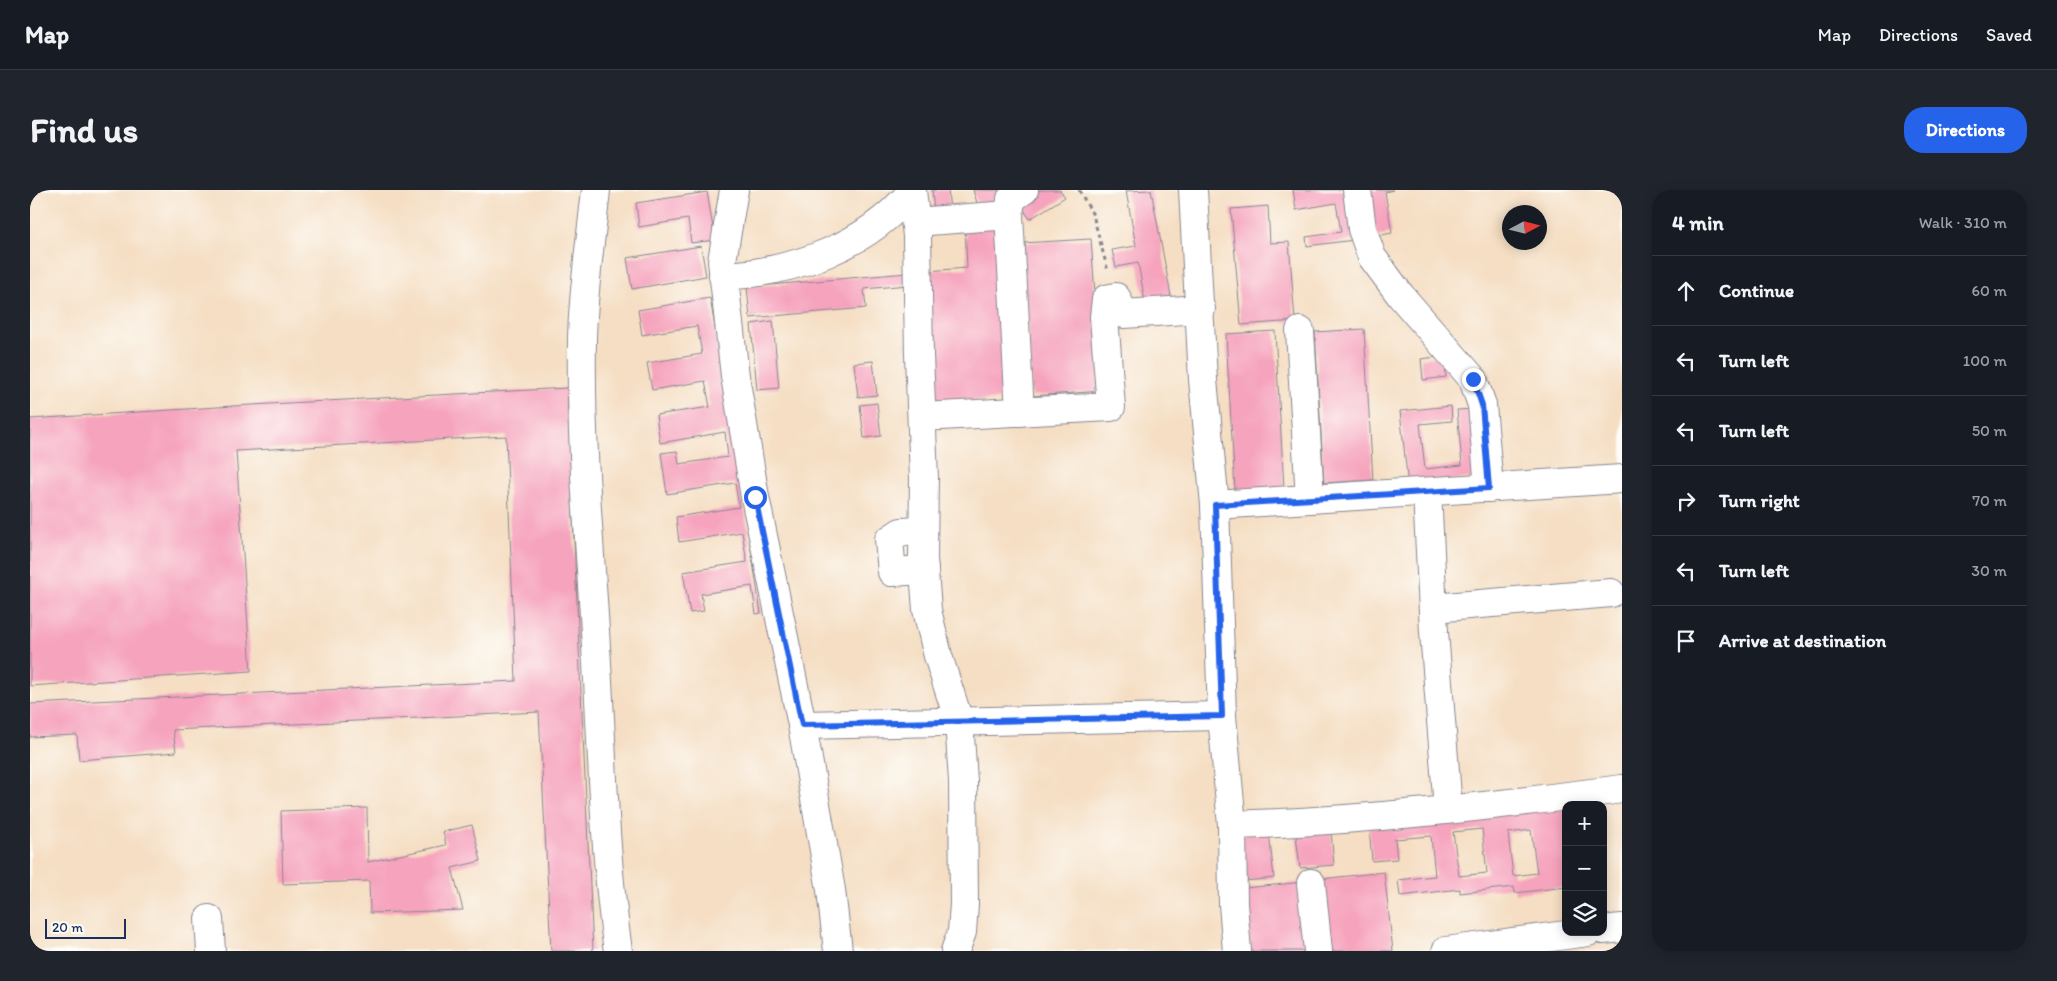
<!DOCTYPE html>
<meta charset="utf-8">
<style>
:root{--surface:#171b24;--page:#20242c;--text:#f1f3f6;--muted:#9ea1a6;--line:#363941;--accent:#2563eb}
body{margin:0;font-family:Itim,sans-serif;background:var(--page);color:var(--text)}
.controls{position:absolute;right:15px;bottom:15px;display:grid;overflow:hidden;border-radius:10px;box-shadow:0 2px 12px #0003}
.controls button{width:45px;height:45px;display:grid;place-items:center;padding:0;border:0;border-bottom:1px solid var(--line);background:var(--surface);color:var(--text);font:25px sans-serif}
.compass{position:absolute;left:1472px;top:15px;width:45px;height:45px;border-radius:50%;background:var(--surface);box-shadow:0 2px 12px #0003;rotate:83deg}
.scale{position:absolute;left:15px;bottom:12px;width:81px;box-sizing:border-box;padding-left:5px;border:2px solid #1b2f5e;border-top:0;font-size:14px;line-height:18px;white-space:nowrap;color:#1b2f5e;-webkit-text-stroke:4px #fdfcf7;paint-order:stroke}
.stop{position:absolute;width:15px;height:15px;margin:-11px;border:4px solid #2563eb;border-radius:50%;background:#fff}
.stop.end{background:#2563eb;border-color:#fff;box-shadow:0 1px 5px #0008}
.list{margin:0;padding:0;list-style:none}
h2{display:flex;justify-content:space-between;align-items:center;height:65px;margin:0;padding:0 20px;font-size:21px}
h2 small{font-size:16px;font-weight:400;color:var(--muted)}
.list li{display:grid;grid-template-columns:32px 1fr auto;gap:15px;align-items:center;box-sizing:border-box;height:70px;padding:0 20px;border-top:1px solid var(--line)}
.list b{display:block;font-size:19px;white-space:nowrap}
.list em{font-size:16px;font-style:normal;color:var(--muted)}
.icon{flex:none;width:28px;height:28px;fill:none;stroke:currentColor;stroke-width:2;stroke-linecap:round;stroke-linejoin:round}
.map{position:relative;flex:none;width:1592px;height:761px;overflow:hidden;border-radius:20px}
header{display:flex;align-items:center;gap:30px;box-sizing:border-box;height:70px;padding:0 25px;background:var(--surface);border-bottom:1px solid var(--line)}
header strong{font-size:24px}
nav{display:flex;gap:28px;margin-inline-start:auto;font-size:18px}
.intro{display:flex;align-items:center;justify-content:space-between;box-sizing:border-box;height:120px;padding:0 30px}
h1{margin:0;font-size:35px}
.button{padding:12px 22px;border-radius:20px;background:var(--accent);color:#fff;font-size:18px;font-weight:700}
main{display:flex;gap:30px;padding:0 30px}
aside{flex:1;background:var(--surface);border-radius:20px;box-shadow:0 2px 12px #0003}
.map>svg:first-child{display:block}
.building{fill:#f6a3bd;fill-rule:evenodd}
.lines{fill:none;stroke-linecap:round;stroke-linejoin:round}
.minor-casing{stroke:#888690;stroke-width:30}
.path{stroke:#888690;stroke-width:3;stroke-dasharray:4 4;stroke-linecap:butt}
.minor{stroke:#fff;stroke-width:28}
.route{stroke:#2563eb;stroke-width:6}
</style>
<header>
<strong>Map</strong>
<nav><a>Map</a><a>Directions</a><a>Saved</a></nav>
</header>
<div class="intro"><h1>Find us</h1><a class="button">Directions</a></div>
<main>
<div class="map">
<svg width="1592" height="761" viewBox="0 0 1592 761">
<rect width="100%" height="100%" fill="#fdfcf7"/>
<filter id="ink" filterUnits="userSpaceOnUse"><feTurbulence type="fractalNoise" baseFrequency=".02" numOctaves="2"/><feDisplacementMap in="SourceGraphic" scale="10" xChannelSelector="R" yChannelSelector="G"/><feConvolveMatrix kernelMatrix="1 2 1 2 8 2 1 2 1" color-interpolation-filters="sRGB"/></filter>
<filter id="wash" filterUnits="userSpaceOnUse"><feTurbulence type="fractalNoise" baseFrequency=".0096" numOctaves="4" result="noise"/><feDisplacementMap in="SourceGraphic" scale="20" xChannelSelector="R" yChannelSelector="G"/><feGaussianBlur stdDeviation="1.12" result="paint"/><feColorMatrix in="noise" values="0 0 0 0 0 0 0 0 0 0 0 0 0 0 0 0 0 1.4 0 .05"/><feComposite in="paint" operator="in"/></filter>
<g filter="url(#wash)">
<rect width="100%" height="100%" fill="#f5dec3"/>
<g id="blocks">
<!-- building -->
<g class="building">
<polygon points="902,0 918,0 920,21 904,23"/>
<polygon points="943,0 968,0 971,12 949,19"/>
<polygon points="1010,0 1030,0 1035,7 1000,29 989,13"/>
<polygon points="1121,0 1141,106 1115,111 1108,73 1086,77 1082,60 1106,56 1096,1"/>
<polygon points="1263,0 1316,0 1324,50 1277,56 1276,47 1311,42 1306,13 1266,20"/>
<polygon points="1338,0 1363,0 1355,2 1362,43 1346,46"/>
<polygon points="677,2 685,50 661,53 658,29 609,37 606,13"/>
<polygon points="1238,16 1240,53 1259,52 1265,131 1211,135 1201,19"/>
<polygon points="969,34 980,209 905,213 897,81 937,78 935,35"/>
<polygon points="1061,49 1072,201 1002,206 992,53"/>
<polygon points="671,56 676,86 602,99 597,68"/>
<polygon points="877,83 878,95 834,99 836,118 720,128 717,97"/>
<polygon points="680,108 698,214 731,423 726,424 722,396 671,404 674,421 660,423 653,382 717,372 712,342 649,352 646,327 709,317 705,293 637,304 631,263 647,261 649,274 698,267 695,242 630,253 626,225 680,217 675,191 622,200 617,173 672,164 667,136 612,145 608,120"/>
<polygon points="743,131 749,198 727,200 721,134"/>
<polygon points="1334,139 1343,290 1294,293 1285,142"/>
<polygon points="1245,141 1254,298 1205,301 1196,144"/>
<polygon points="1414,166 1416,187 1393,190 1391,169"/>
<polygon points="843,171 847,205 828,207 824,173"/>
<polygon points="537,198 563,761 521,761 509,522 143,540 146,562 49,570 47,545 0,547 0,514 486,491 476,246 206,261 221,481 0,496 0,229 203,216"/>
<polygon points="847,213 851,246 834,248 830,215"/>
<polygon points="1421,216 1422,231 1390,234 1395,279 1432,275 1427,220 1445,219 1452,287 1378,295 1370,221"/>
<path d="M1535,615L1536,697L1485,703L1484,697L1430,703V699L1370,706L1368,690L1405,686L1401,646L1365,649L1367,669L1342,671L1339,637ZM1452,639L1457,683L1429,686L1423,642ZM1501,640L1507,683L1483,686L1478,643Z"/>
<polygon points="337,618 338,672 416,655 413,642 442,635 451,671 422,678 433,720 340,723 339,691 253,694 251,621"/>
<polygon points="1301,641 1304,675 1270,678 1266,645"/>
<polygon points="1239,642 1244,688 1216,691 1211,645"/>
<polygon points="1354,682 1363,761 1299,761 1291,689"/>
<polygon points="1274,692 1281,761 1220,761 1214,698"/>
</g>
</g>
</g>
<g filter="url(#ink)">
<use href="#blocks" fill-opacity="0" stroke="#888690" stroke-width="1"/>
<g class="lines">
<!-- minor casing -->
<g class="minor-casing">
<g id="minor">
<path d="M566,0C561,49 553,99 552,149C550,258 561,366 567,474C573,570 574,666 588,761"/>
<polyline points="704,0 692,71 705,186 725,307 772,535 801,700 808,761"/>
<polyline points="882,0 887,46 889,165 894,289 893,368 897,420 908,466 929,531 933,591 934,714 932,742 925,761"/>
<polyline points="1163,0 1173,190 1185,315 1192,526 1202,635 1203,714 1207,761"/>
<polyline points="1327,0 1332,39 1342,67 1371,106 1443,189 1452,215 1459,298"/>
<polyline points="885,32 979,25"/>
<path d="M693,86C764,82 836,57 882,1"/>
<polyline points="1270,141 1280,309"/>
<polyline points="990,222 979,25 981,9 994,0"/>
<polyline points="892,227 1081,217 1074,127 1076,109 1086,107 1094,124 1171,119"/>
<polyline points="1397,302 1404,442 1418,619"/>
<polyline points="1185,315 1592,289"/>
<polyline points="893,341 871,342 859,350 862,382 894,380"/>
<polyline points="1403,418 1581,403"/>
<polyline points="772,535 1192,526"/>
<path d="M1202,635C1332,631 1463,616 1592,599"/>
<polyline points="1281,693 1288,761"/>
<polyline points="179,729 181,761"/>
<polyline points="1573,740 1592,738"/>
<polyline points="1416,761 1558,742"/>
</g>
</g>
<!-- path -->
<polyline class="path" points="1049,0 1063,25 1078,81"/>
<!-- minor -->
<use href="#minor" class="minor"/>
</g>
</g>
<g class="lines" filter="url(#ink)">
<!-- route -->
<polyline class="route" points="725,307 772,535 1192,526 1185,315 1459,298 1452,215 1443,189"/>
</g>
</svg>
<div class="controls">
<button>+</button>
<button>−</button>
<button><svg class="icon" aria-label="layers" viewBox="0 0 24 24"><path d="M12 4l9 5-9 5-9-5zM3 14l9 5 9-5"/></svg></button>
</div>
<svg class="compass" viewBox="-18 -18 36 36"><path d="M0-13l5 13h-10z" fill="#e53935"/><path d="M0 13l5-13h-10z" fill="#9ea1a6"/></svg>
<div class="scale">20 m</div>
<div class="stop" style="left:725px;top:307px"></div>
<div class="stop end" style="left:1443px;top:189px"></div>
</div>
<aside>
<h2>4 min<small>Walk · 310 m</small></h2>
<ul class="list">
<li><svg class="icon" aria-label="ahead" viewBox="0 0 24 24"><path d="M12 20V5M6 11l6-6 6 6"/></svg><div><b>Continue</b></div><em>60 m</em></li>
<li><svg class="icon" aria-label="left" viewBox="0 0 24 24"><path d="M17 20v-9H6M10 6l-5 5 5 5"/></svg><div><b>Turn left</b></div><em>100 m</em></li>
<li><svg class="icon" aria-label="left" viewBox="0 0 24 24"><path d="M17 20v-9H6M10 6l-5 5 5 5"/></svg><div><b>Turn left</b></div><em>50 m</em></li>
<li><svg class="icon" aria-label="right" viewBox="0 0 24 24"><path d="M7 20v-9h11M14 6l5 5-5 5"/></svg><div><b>Turn right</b></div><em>70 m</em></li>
<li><svg class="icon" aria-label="left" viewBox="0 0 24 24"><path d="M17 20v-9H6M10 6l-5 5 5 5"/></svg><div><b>Turn left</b></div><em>30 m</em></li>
<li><svg class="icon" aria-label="arrive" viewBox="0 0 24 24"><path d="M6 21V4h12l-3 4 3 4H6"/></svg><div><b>Arrive at destination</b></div></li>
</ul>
</aside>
</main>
